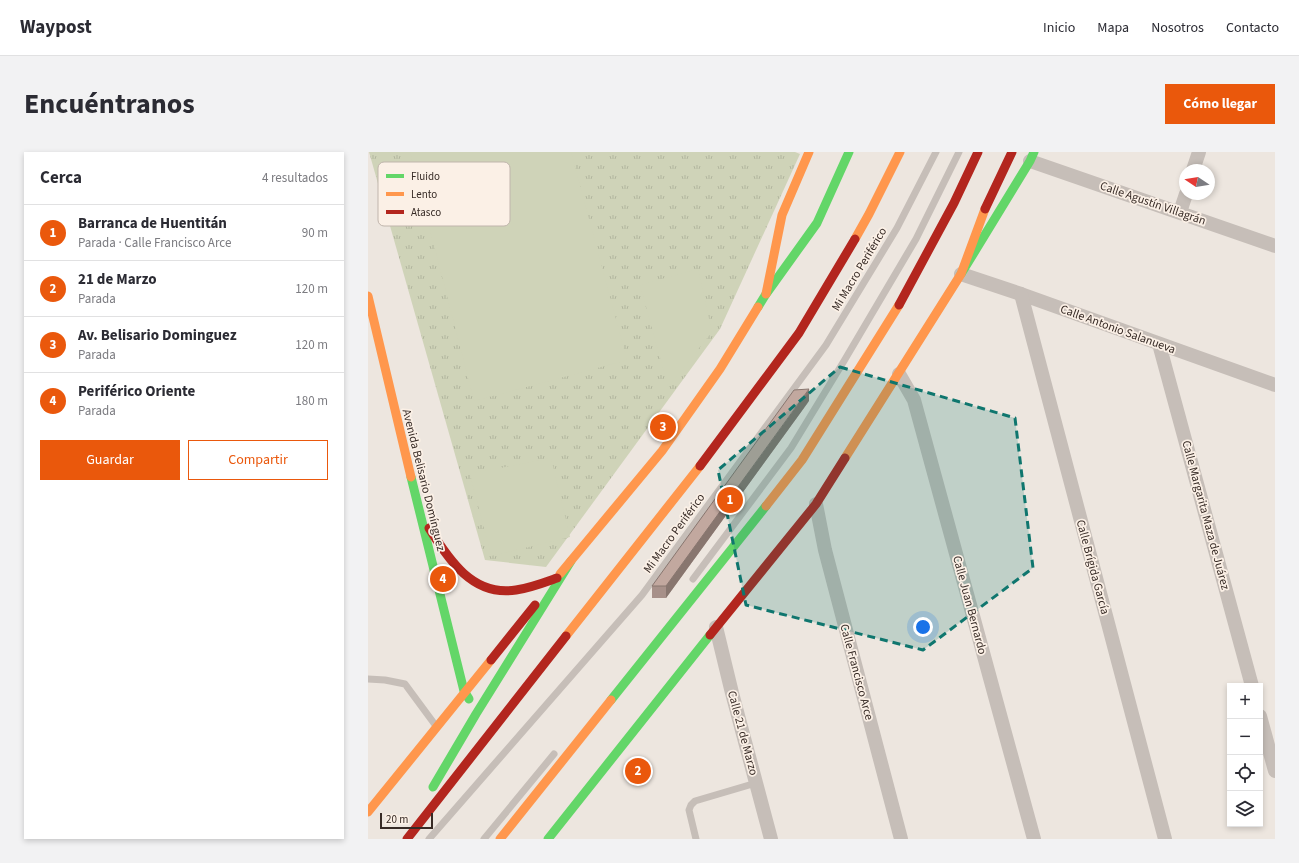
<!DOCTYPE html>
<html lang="es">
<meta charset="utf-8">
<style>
:root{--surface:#fff;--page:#f2f2f3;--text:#2b2b33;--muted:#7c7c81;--line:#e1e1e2;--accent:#ea580c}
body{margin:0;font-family:"Source Sans 3",sans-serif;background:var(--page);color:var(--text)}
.controls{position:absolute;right:12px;bottom:12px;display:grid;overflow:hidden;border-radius:0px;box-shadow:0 2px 6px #0003}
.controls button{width:36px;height:36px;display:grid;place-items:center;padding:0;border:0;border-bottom:1px solid var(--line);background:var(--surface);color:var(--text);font:20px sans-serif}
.compass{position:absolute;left:811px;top:12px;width:36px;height:36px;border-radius:50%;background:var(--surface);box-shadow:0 2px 6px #0003;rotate:282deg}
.scale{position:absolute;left:12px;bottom:10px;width:53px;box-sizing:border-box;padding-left:4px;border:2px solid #372b26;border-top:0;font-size:11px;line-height:14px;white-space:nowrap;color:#372b26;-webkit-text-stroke:3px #fbf0e6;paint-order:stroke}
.you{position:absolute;left:555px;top:475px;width:14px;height:14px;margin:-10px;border:3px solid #fff;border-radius:50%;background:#1a73e8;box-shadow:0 0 0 6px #1a73e833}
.badge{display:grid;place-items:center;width:26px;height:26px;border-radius:50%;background:var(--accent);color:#fff;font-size:13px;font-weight:700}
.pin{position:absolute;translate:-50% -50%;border:2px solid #fff;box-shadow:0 1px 4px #0006}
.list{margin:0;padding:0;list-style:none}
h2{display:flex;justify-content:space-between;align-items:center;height:52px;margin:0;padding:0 16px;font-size:17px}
h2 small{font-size:13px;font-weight:400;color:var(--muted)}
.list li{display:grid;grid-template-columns:26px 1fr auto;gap:12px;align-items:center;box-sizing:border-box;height:56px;padding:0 16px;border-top:1px solid var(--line)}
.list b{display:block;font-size:15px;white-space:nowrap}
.list p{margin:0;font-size:13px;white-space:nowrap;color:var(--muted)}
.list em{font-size:13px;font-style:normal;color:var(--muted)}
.actions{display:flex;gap:8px;padding:12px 16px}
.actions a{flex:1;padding:9px 0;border:1px solid var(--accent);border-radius:0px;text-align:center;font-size:14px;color:var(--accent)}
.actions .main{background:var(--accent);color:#fff}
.icon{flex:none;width:22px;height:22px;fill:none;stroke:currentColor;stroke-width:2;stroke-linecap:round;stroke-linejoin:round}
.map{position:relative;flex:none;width:907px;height:687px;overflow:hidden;border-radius:0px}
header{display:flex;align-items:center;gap:24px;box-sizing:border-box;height:56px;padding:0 20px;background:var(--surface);border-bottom:1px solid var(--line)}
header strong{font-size:19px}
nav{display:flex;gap:22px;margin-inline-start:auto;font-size:14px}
.intro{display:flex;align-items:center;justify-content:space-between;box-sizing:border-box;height:96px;padding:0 24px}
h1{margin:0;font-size:28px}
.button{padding:10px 18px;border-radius:0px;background:var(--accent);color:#fff;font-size:14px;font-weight:700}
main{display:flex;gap:24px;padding:0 24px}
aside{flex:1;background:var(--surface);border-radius:0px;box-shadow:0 2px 6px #0003}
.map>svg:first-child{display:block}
.park{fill:url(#park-tufts)}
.pitch{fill:#cfd3b8}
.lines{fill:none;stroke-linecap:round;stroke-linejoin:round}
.lane{stroke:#c6beb8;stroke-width:7}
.street{stroke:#c6beb8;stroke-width:14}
.fast{stroke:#63d668;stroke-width:9}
.slow{stroke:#ff974d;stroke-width:9}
.jam{stroke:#b3261e;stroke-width:9}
.wall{fill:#a79089}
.shaded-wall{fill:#88766f}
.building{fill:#c2a89f;stroke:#88766f}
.marked{fill:#0f766e;fill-opacity:0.2;stroke:#0f766e;stroke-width:3;stroke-dasharray:8 5;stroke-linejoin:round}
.labels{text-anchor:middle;stroke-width:3.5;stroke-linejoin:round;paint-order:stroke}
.street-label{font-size:12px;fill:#372b26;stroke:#fbf0e6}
.key{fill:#fbf0e6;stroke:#c0b5ac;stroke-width:1}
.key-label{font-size:11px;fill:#372b26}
</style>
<header>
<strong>Waypost</strong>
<nav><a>Inicio</a><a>Mapa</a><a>Nosotros</a><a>Contacto</a></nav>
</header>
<div class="intro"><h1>Encuéntranos</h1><a class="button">Cómo llegar</a></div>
<main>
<aside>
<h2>Cerca<small>4 resultados</small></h2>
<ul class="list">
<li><span class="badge">1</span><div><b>Barranca de Huentitán</b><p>Parada · Calle Francisco Arce</p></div><em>90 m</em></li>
<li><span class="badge">2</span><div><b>21 de Marzo</b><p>Parada</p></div><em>120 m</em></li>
<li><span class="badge">3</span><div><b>Av. Belisario Dominguez</b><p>Parada</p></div><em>120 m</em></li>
<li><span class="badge">4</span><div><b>Periférico Oriente</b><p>Parada</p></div><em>180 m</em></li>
</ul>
<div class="actions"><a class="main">Guardar</a><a>Compartir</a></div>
</aside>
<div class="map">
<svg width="907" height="687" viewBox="0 0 907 687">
<defs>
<pattern id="park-tufts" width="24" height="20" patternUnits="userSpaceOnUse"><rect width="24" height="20" fill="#cfd3b8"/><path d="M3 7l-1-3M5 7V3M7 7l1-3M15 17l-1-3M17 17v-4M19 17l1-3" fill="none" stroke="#b2b59e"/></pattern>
</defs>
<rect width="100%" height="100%" fill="#ede6df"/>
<!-- park -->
<polygon class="park" points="1,0 427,0 432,2 352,177 178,415 117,408"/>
<!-- pitch -->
<g class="pitch">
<polygon points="42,0 203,0 259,208 106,249"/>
<polygon points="330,117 344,180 300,235 272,133"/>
<polygon points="183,306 202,385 123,404 102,322"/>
</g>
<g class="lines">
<!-- lane -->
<g class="lane">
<polyline points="325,427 423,296 476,209 548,87 591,0"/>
<polyline points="0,527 17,528 37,532 68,574"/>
<polyline points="61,687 274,443 458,193 529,76 568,0"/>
<polyline points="116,687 186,602"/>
<polyline points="328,687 321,658 323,653 327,649 388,631"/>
</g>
<!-- street -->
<g class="street">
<polyline points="662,9 907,94"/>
<polyline points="825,18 831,0"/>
<polyline points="812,60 818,42"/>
<polyline points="593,122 653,142 907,233"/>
<polyline points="653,142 797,687"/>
<polyline points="791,192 884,534"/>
<polyline points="531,222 546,248 666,687"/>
<polyline points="448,352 457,398 533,687"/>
<polyline points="348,475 364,541 403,687"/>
<polyline points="892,564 907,619"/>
</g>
<!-- fast -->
<g class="fast">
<polyline points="593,122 662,9 666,0"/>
<polyline points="390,155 398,142 449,71 481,0"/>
<polyline points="43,325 96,539 101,547"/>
<polyline points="243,548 398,354"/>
<polyline points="65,635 108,562 203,409"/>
<polyline points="180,687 342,483"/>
</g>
<!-- slow -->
<g class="slow">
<polyline points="487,87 501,62 532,0"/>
<polyline points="398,142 414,63 441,0"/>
<polyline points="0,144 43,325"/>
<polyline points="477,306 593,122 617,57"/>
<polyline points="398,354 434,308 531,153"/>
<polyline points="192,422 294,299 352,217 390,155"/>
<polyline points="198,484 332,314"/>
<polyline points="0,660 123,508"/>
<polyline points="132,687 243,548"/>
</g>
<!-- jam -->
<g class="jam">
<polyline points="617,57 644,0"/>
<polyline points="531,153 586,51 610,0"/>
<polyline points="332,314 431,181 487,87"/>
<path d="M61,376C81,408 105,445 148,438C162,436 175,431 189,426"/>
<polyline points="342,483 448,352 477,306"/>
<polyline points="123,508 167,453"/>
<polyline points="39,687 198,484"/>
</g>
</g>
<!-- wall -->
<polygon class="wall" points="441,249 298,446 284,446 284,434"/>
<!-- shaded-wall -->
<polygon class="shaded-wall" points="441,237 441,249 298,446 298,434"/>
<!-- building -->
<polygon class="building" points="441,237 298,434 284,434 426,238"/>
<!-- marked area -->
<path class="marked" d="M472,215L647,266L665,416L555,498L378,453L350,318Z"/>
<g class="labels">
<!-- street labels -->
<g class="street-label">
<text transform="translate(785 51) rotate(19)" y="4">Calle Agustín Villagrán</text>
<text transform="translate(491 117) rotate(-59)" y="4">Mi Macro Periférico</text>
<text transform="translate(750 177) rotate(20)" y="4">Calle Antonio Salanueva</text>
<text transform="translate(56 328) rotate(76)" y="4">Avenida Belisario Domínguez</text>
<text transform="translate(838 363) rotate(75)" y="4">Calle Margarita Maza de Juárez</text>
<text transform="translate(306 381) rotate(-54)" y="4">Mi Macro Periférico</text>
<text transform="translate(725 415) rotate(75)" y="4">Calle Brígida García</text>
<text transform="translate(602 453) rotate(75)" y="4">Calle Juan Bernardo</text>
<text transform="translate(489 520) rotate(75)" y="4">Calle Francisco Arce</text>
<text transform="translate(375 581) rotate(75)" y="4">Calle 21 de Marzo</text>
</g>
</g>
<!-- legend -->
<rect x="10" y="10" width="132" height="64" rx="6" class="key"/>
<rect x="18" y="22" width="18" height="4" fill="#63d668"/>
<rect x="18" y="40" width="18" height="4" fill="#ff974d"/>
<rect x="18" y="58" width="18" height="4" fill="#b3261e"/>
<g class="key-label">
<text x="43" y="28">Fluido</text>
<text x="43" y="46">Lento</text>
<text x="43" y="64">Atasco</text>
</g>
</svg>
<div class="controls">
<button>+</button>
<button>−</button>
<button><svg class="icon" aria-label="locate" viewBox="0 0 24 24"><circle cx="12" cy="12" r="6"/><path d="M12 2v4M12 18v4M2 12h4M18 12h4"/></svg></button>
<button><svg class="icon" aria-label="layers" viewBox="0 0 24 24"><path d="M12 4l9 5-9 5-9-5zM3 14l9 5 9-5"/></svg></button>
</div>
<svg class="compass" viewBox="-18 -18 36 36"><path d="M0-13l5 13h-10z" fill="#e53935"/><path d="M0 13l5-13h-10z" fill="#7c7c81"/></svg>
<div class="scale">20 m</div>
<div class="you"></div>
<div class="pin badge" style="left:362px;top:348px">1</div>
<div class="pin badge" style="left:270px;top:619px">2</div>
<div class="pin badge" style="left:295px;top:275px">3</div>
<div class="pin badge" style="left:75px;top:427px">4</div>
</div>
</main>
